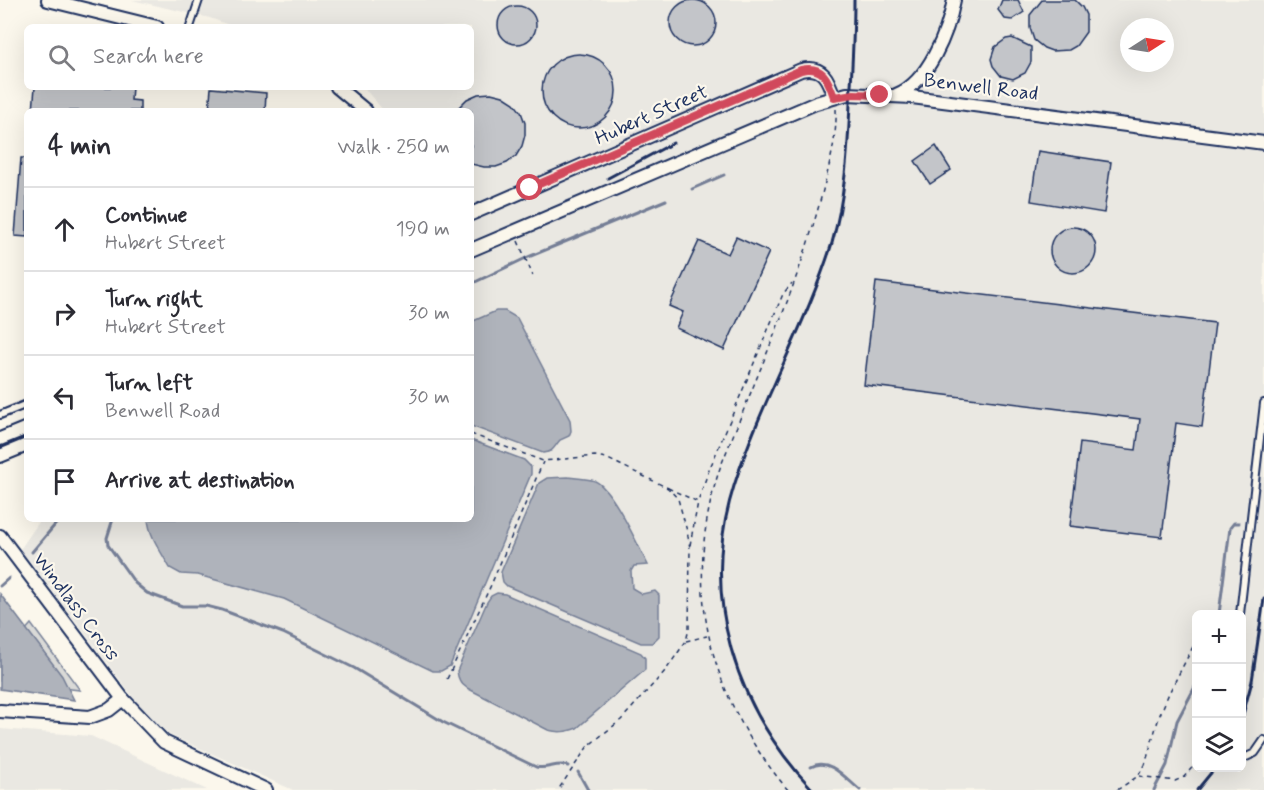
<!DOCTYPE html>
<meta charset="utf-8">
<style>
:root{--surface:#fff;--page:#f2f2f3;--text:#2b2b33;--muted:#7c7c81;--line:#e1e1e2}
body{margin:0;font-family:Mynerve,sans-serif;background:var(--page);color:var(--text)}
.controls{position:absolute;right:18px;bottom:18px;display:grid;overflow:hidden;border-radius:9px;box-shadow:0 6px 24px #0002}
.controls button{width:54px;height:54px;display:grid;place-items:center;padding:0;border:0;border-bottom:2px solid var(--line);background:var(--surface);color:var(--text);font:30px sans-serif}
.compass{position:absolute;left:1120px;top:18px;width:54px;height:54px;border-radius:50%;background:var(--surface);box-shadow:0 6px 24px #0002;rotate:78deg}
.stop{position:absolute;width:18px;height:18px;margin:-14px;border:4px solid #d1495b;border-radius:50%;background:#fff}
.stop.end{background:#d1495b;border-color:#fff;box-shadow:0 2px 6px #0008}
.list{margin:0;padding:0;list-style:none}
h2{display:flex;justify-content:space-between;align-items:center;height:78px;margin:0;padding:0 24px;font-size:26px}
h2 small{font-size:20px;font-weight:400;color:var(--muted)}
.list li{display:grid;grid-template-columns:39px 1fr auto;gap:18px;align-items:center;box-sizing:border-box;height:84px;padding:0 24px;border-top:2px solid var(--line)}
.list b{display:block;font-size:22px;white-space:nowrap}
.list p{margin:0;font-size:20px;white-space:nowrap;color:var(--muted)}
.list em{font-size:20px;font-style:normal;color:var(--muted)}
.icon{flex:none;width:33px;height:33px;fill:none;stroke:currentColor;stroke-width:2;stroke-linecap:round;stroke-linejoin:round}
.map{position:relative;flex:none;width:1264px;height:790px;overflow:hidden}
.search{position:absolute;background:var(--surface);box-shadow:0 6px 24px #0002;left:24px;top:24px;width:450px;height:66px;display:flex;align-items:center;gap:15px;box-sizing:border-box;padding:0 21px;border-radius:9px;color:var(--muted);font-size:22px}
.panel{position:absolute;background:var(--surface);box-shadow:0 6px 24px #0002;left:24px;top:108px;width:450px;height:414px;border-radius:9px}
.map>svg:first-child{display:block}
.built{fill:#eae8e2;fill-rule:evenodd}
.green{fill:#dadad7;stroke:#7a849a;stroke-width:1.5}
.water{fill:#afb3bb;stroke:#747e96;stroke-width:1.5}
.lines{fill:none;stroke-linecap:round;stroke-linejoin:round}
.stream{stroke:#747e96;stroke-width:3}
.building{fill:#c3c5c9;stroke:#1b2f5e;stroke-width:1.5}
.lane-casing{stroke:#1b2f5e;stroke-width:10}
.street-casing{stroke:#1b2f5e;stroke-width:16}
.path{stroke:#1b2f5e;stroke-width:1.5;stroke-dasharray:4.5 4.5;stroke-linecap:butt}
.lane{stroke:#fbf7ec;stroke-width:6}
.street{stroke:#fbf7ec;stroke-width:12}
.rail{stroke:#1b2f5e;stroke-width:3}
.route{stroke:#d1495b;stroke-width:8}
.labels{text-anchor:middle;stroke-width:4.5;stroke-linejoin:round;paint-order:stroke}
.street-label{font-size:20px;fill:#1b2f5e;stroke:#fbf7ec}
</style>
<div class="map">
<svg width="1264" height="790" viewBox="0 0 1264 790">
<rect width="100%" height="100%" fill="#fbf7ec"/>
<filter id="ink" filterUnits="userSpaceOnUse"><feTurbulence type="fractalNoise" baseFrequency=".0167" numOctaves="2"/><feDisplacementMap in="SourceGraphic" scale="12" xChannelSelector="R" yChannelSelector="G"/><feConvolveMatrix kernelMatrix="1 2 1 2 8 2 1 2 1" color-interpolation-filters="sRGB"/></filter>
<g filter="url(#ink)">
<!-- built -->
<g class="built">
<path d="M132,0H1264V790H293L170,735L149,716L133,697L31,562L19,551L41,519H471V111H384L363,87H471V27H234L210,18ZM1129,27H1165V63H1129ZM1196,614H1242V768H1196Z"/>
<polygon points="0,729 91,736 207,790 0,790"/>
</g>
<!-- green -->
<polygon class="green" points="31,624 80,690 0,681 0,659"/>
<!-- water -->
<g class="water">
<path d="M496,311H505L517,318L570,420L571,431L569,436L560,440C553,448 554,452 543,453L471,426V322Z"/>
<path d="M471,440L524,460L531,467V474L450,666L441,671H433L284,599L198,575L181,574L170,568C162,553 149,536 148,519H471Z"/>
<path d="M567,477C576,478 587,478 595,481C613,489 638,546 648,565L634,566L631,571L632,588L642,594L655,591L659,595V636L652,643H641L507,586L503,582L501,572L539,483L547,478Z"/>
<path d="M497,593L505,594L641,653L645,658V670L577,728C566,732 559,733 548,730L467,688C460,683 458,679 457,671L487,602L491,596Z"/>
<polygon points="0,594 62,676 74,700 0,689"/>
</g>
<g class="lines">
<!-- stream -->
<g class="stream">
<polyline points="692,189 724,175"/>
<polyline points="471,284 526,258 666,200"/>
<path d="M113,519L107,538L108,545L135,583L147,593L182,606H206L222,610L283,633L354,668L443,722L536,767C548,770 556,762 568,766"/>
<polyline points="32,552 60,519"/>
<polyline points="0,586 9,578"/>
<polyline points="1219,614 1230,528 1234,523 1239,523"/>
<path d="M811,767C829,756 847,780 860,790"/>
<polyline points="578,772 588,790"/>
<polyline points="1154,790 1167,765 1177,721 1196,685"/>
</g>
</g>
<!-- building -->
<g class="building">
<polygon points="1002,0 1018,0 1024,12 1012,20 1005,19 998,10"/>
<polygon points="1042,0 1075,0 1082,7 1086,15 1086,32 1076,46 1069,50 1052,51 1044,48 1034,40 1030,28 1030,15"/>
<circle cx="693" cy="23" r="23"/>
<circle cx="517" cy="25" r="19"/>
<polygon points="1012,38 1031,47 1031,62 1025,73 1013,79 1001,76 993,66 991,59 995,47 1006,39"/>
<circle cx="579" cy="91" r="37"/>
<polygon points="35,87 132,87 131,100 140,101 140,111 33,111"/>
<polygon points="211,88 266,93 265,111 209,111"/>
<polygon points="491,93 503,96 514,103 521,112 525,123 525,135 522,146 516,156 507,163 496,167 484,167 471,164 471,111 455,111 467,99 478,94"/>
<polygon points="936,146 951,170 930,184 915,161"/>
<polygon points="1038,151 1111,162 1104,213 1031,201"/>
<polygon points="21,158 27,158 27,237 15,236"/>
<circle cx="1073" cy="250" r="23"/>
<polygon points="736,237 769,252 724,350 676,328 683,312 669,306 699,241 728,254"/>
<polygon points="876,282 1215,323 1202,427 1176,423 1162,537 1070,526 1080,443 1136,450 1140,419 864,385"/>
</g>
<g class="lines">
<!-- lane casing -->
<g class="lane-casing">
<g id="lane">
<polyline points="190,27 199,0"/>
<polyline points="0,415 27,404"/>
<polyline points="1240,614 1264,403"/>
<polyline points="1242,759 1255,753 1264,740"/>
</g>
</g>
<!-- street casing -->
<g class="street-casing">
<g id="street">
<polyline points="48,0 157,27"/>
<polyline points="337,87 366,111"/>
<path d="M896,95C928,83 948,32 954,0"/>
<path d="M471,214L801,70C823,65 828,79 834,97"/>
<polyline points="471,250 816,103 847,94 912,97 1264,143"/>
<polyline points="0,439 27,428"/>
<polyline points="0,456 27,445"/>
<polyline points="0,536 123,699"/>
<polyline points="0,711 90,717 109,710 123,699 164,742 266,790"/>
</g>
</g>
<!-- path -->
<g class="path">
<polyline points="518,241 533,276"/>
<polyline points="471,434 543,461 595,456 606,458 668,488 678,499 687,531 690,548 689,629 686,641 666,670 621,720 588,746 558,790"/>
<polyline points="668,488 698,502 707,475 783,294 792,283"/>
<polyline points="690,545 698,502"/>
<polyline points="686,641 707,636"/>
<polyline points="447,679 491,585 543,462"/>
<polyline points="1139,776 1175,781 1184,777 1196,763"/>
<path d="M788,790C708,696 681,586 720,468C756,377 799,285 823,190C830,163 837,137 836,109"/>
<polyline points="1117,790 1138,776 1145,765 1159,717 1169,693 1196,641"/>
</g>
<!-- lane -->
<use href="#lane" class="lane"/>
<!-- street -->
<use href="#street" class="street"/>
<!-- rail -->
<g class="rail">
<polyline points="608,178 673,143"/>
<polyline points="1242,718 1252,681 1264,599"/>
<path d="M813,790C735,708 699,597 734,486C760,403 806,326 832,243C845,198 848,150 850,104C852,69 854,35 854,0"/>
<polyline points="1197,790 1215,768"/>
</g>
</g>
</g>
<g class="lines" filter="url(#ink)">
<!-- route -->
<path class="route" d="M530,188L801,70C823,65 828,79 834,97L854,94L880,95"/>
</g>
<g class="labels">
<!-- street labels -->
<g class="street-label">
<text transform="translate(981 86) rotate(7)" y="7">Benwell Road</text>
<text transform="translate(651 114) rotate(-24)" y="7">Hubert Street</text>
<text transform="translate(77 606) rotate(53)" y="7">Windlass Cross</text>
</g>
</g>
</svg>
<div class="controls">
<button>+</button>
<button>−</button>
<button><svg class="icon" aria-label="layers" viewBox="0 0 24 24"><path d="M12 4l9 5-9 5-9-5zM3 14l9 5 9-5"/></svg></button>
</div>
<svg class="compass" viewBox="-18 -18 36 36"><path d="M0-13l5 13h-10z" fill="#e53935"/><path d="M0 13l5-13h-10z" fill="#7c7c81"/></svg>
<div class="stop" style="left:530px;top:188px"></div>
<div class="stop end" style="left:880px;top:95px"></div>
<div class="search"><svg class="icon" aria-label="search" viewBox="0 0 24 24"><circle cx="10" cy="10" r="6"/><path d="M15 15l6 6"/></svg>Search here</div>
<section class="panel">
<h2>4 min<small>Walk · 250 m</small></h2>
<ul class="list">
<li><svg class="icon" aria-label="ahead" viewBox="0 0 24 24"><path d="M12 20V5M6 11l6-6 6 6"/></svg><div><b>Continue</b><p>Hubert Street</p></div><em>190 m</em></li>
<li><svg class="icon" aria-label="right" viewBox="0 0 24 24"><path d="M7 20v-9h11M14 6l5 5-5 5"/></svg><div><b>Turn right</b><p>Hubert Street</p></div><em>30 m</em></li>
<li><svg class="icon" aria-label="left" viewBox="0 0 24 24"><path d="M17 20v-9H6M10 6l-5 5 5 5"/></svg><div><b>Turn left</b><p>Benwell Road</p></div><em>30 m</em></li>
<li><svg class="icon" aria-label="arrive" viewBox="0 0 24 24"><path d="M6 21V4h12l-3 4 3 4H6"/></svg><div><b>Arrive at destination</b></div></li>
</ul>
</section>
</div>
